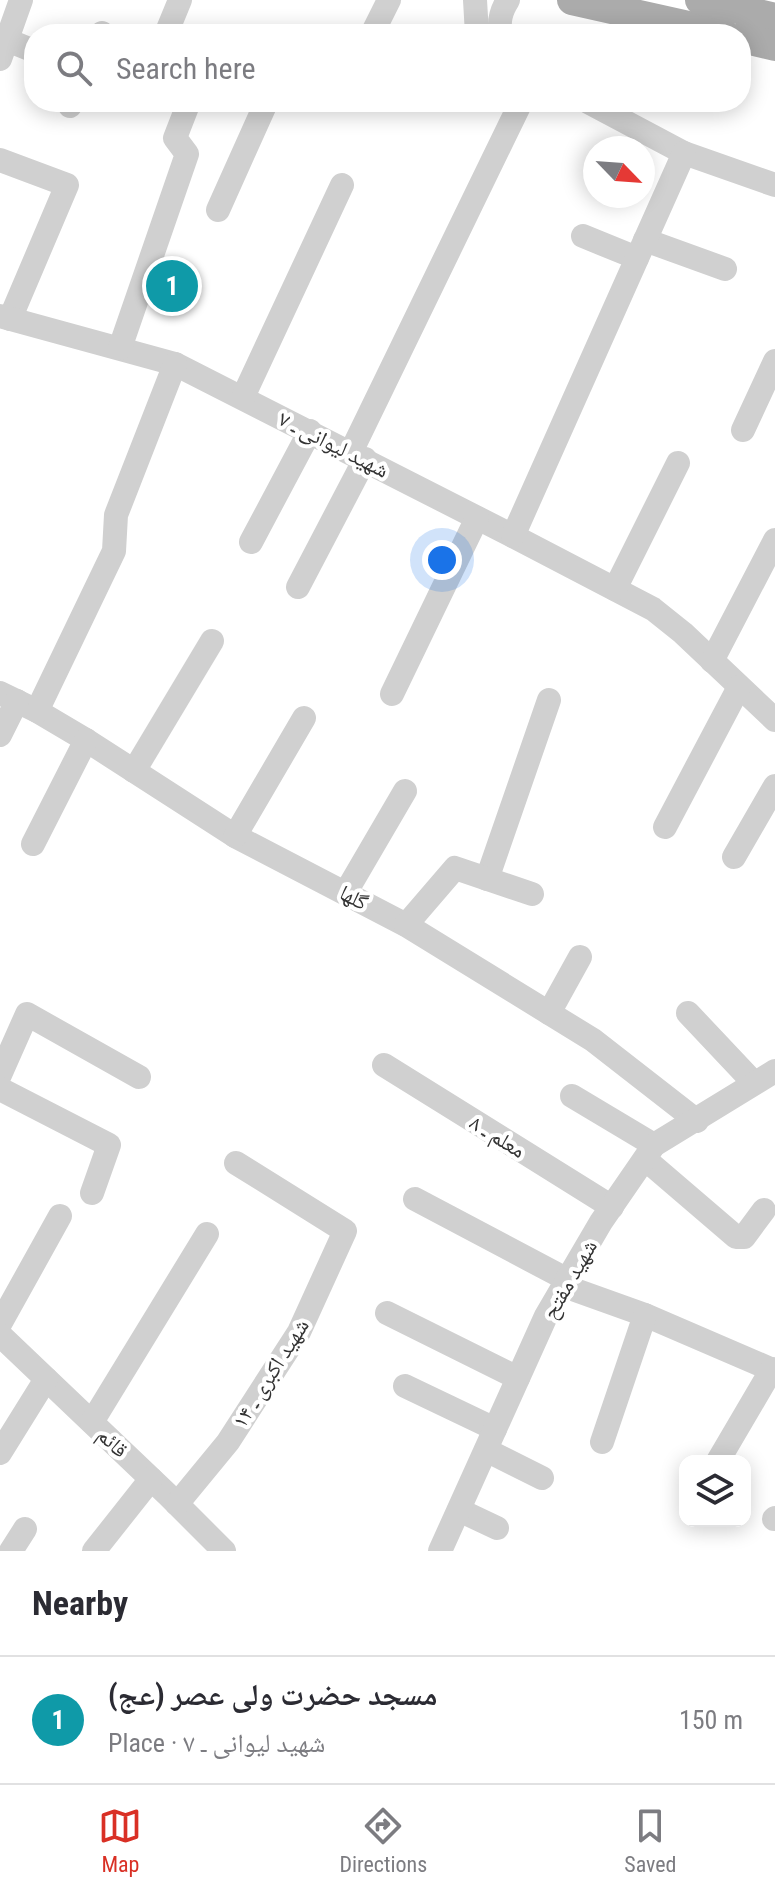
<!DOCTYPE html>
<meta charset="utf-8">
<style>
:root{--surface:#fff;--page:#f7f7f7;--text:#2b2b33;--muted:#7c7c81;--line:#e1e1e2;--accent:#d93025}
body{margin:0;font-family:"Roboto Condensed","Noto Naskh Arabic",sans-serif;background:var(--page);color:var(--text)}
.controls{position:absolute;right:24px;bottom:24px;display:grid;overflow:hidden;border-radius:16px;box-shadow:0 4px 20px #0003}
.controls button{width:72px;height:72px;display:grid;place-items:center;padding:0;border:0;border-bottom:2px solid var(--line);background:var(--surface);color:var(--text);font:40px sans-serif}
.compass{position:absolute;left:583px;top:136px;width:72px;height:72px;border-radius:50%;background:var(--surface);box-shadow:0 4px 20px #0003;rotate:115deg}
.you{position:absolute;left:442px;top:560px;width:28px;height:28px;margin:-20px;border:6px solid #fff;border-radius:50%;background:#1a73e8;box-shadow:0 0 0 12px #1a73e833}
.badge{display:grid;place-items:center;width:52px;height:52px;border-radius:50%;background:var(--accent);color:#fff;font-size:26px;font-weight:700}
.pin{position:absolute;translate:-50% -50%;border:4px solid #fff;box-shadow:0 2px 8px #0006}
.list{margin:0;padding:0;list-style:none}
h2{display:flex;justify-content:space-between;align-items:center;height:104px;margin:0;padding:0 32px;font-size:34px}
h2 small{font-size:26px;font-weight:400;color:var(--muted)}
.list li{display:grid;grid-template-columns:52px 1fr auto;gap:24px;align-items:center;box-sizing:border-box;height:128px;padding:0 32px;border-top:2px solid var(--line)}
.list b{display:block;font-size:30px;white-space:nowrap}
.list p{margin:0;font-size:26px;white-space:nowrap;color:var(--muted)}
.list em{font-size:26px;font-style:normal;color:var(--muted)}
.icon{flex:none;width:44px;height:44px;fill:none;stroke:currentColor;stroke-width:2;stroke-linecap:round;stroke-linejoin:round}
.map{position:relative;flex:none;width:775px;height:1551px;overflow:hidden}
.search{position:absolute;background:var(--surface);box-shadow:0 4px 20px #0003;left:24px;right:24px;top:24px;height:88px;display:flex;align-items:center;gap:20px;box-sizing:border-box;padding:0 28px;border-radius:32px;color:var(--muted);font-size:30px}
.sheet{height:232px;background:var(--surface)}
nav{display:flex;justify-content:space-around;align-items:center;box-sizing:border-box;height:112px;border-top:2px solid var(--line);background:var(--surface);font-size:22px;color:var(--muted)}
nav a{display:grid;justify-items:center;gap:4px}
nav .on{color:var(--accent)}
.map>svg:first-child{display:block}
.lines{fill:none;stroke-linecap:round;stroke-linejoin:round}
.minor{stroke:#d0d0d0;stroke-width:24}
.major{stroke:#ababab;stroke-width:30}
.labels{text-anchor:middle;stroke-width:8;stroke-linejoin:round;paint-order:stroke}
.street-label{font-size:22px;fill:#333;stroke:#fff}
</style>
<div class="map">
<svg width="775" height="1551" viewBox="0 0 775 1551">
<rect width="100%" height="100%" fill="#fff"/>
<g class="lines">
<!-- minor -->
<g class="minor">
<polyline points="475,0 477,34"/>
<polyline points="102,34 102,33"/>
<polyline points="166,34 180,0"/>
<polyline points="372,34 389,0"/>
<path d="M501,34C498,21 501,11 508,0"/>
<polyline points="0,37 34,51"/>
<polyline points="0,59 21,0"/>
<polyline points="588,102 684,153 775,185"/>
<polyline points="70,106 72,102"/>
<polyline points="0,160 67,185 10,319"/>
<polyline points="218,210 266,103"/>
<polyline points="583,236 637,258"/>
<polyline points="645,240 725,269"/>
<polyline points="0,316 175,364 513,536 653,609 683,633 775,720"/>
<polyline points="120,348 187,154 175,138 189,102"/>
<polyline points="243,397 342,185"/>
<polyline points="743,430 775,361"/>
<polyline points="351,452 521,102"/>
<polyline points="513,536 684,153"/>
<polyline points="251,542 310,431"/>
<polyline points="298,587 365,459"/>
<polyline points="615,589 678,463"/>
<polyline points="712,661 775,540"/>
<polyline points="0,693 37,711 86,740 235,836 406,925 593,1040 697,1121"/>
<polyline points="392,694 477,518"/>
<polyline points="37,711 114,551 116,515 175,364"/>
<polyline points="0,735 17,701"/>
<polyline points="134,771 212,641"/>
<polyline points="665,827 739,687"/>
<polyline points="235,836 304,718"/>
<polyline points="33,844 86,740"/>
<polyline points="734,857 775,786"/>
<polyline points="487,879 549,700"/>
<polyline points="346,892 405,791"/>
<polyline points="406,925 455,868 532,894"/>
<polyline points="549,1013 580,957"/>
<polyline points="688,1013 754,1083"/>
<polyline points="384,1065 612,1207"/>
<polyline points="0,1075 27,1014 139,1077"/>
<polyline points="0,1089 109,1145 92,1193"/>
<polyline points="572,1096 654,1145"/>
<polyline points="645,1159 736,1237 744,1237 764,1210"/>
<polyline points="415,1199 568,1280"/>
<polyline points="564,1286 645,1315 775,1371"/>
<polyline points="387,1313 518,1378"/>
<polyline points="0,1324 60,1216"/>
<polyline points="0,1335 167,1494 224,1551"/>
<polyline points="405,1386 495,1429"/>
<polyline points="92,1422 207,1234"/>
<polyline points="602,1442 645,1315"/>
<polyline points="486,1450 542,1478"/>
<polyline points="0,1453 46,1379"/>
<polyline points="718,1461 772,1369"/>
<polyline points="177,1504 228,1442 299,1332 345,1231 236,1163"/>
<polyline points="459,1510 497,1528"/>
<polyline points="774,1519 775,1518"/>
<polyline points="11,1551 25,1529"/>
<polyline points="94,1551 151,1479"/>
<polyline points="440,1551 546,1316 601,1222 654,1145 775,1071"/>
</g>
<!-- major -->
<g class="major">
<polyline points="572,0 724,34"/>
<polyline points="700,0 775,18"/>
<polyline points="741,38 775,46"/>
</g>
</g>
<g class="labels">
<!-- street labels -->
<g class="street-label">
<text transform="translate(334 444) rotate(27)" y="8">شهید لیوانی ـ ۷</text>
<text transform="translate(354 897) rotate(28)" y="8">گلها</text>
<text transform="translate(498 1136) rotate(32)" y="8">معلم ـ ۸</text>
<text transform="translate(569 1279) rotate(-60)" y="8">شهید مفتح</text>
<text transform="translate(270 1373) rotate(-58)" y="8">شهید اکبری ـ ۱۴</text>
<text transform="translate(113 1442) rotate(43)" y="8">قائم</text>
</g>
</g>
</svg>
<div class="controls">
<button><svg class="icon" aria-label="layers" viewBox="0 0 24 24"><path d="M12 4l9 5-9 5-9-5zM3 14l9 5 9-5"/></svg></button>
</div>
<svg class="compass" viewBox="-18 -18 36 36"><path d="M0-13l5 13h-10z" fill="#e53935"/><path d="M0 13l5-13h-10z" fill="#7c7c81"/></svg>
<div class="you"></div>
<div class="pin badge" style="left:172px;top:286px;background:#0f9aa8">1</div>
<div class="search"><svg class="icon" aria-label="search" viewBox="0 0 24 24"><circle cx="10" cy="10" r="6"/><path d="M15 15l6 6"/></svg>Search here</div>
</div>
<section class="sheet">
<h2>Nearby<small></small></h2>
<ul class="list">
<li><span class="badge" style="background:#0f9aa8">1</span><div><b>مسجد حضرت ولی عصر (عج)</b><p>Place · شهید لیوانی ـ ۷</p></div><em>150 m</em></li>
</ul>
</section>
<nav>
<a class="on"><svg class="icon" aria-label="map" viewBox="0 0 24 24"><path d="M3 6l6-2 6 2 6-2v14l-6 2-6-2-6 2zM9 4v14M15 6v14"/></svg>Map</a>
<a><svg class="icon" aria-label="directions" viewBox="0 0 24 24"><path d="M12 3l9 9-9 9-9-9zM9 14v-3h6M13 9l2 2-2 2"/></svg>Directions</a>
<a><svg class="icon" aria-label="saved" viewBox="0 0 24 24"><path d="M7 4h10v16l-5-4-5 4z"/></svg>Saved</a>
</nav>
